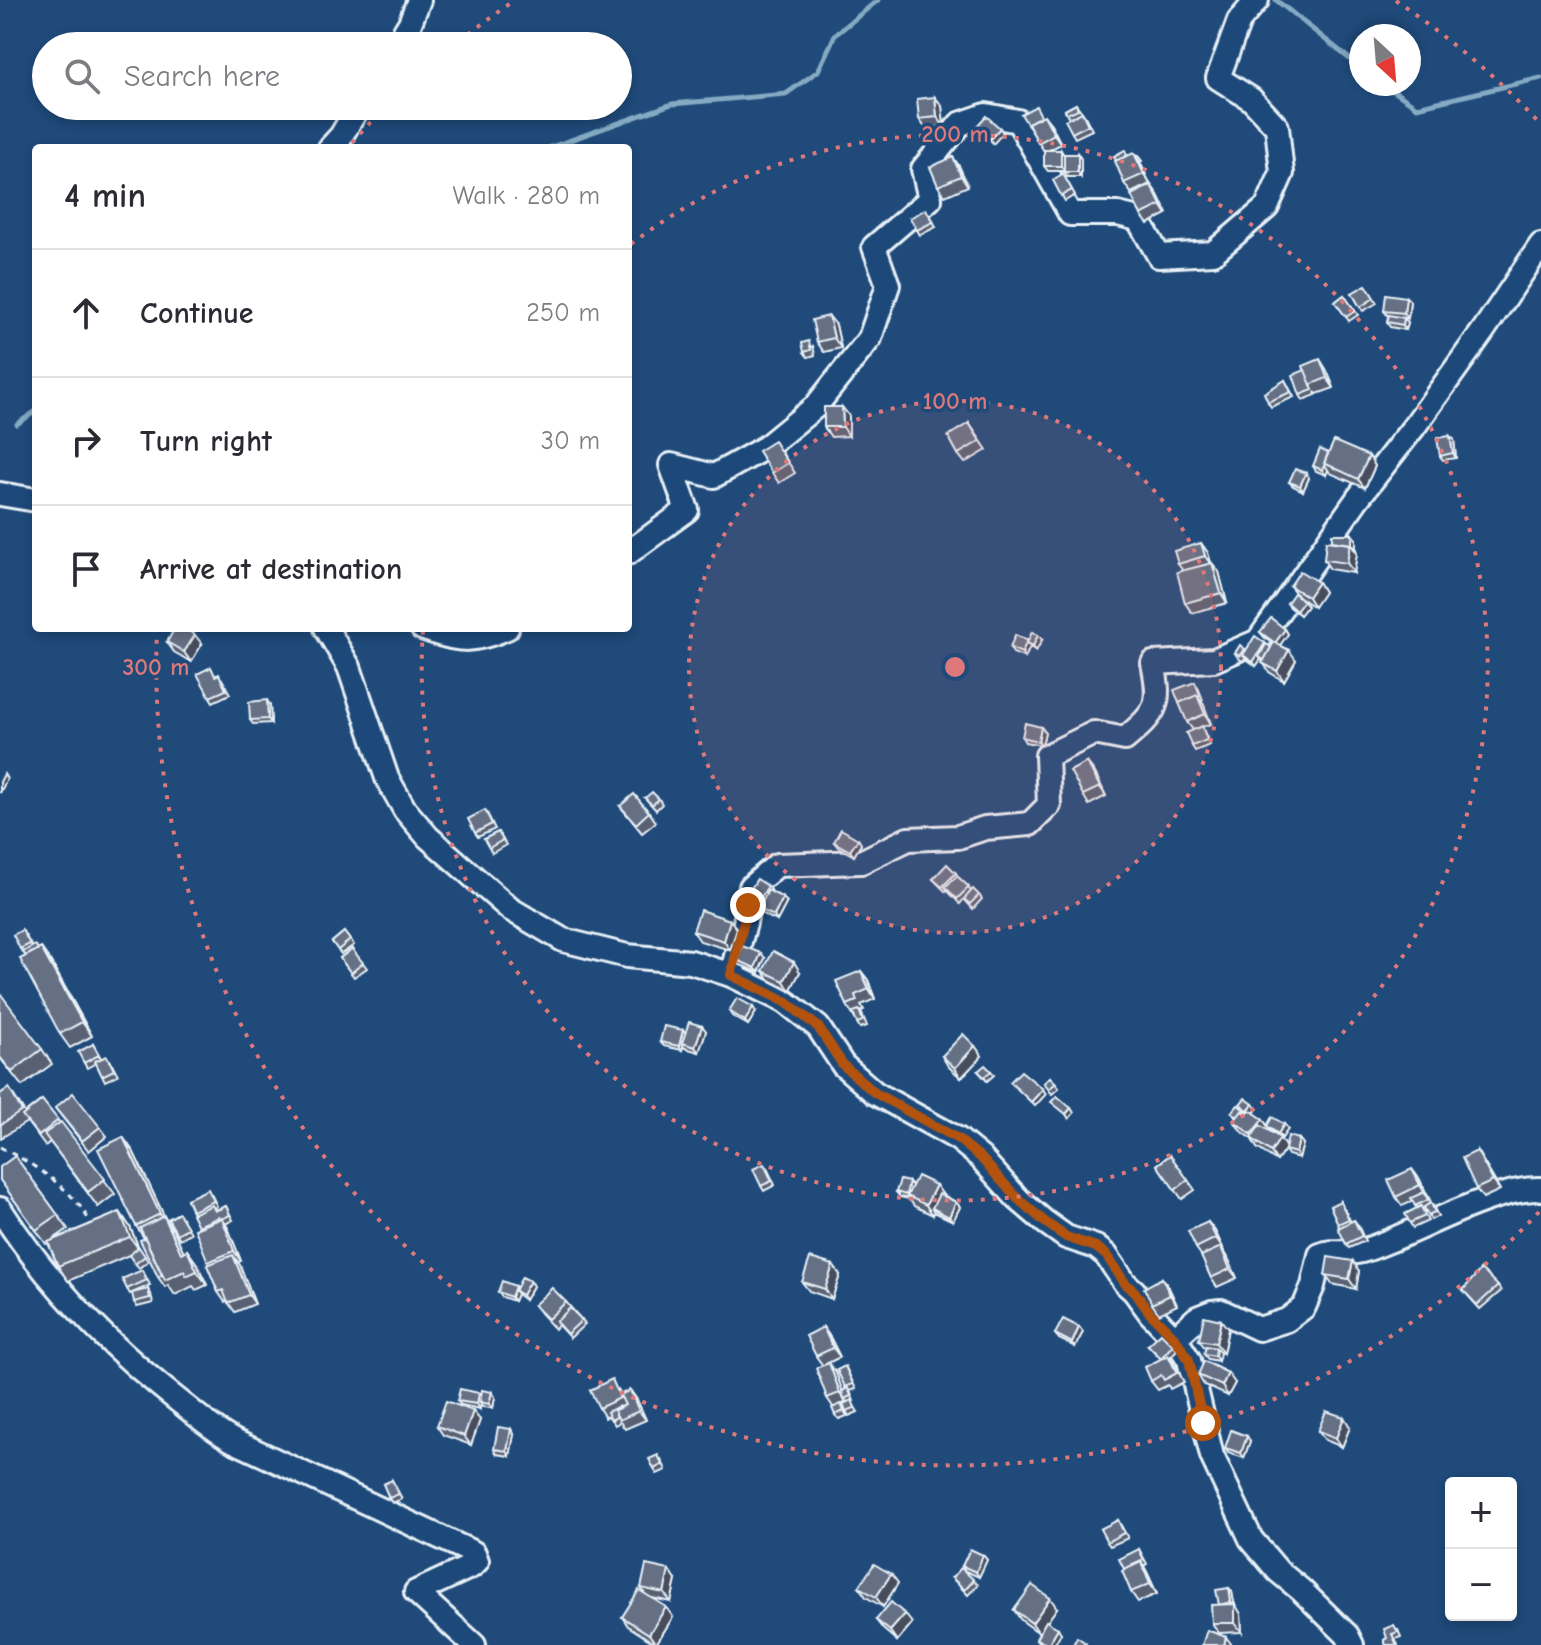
<!DOCTYPE html>
<meta charset="utf-8">
<style>
:root{--surface:#fff;--page:#f2f2f3;--text:#2b2b33;--muted:#7c7c81;--line:#e1e1e2}
body{margin:0;font-family:"Comic Neue",sans-serif;background:var(--page);color:var(--text)}
.controls{position:absolute;right:24px;bottom:24px;display:grid;overflow:hidden;border-radius:8px;box-shadow:0 4px 12px #0003}
.controls button{width:72px;height:72px;display:grid;place-items:center;padding:0;border:0;border-bottom:2px solid var(--line);background:var(--surface);color:var(--text);font:40px sans-serif}
.compass{position:absolute;left:1349px;top:24px;width:72px;height:72px;border-radius:50%;background:var(--surface);box-shadow:0 4px 12px #0003;rotate:154deg}
.stop{position:absolute;width:24px;height:24px;margin:-18px;border:6px solid #b45309;border-radius:50%;background:#fff}
.stop.end{background:#b45309;border-color:#fff;box-shadow:0 2px 8px #0008}
.list{margin:0;padding:0;list-style:none}
h2{display:flex;justify-content:space-between;align-items:center;height:104px;margin:0;padding:0 32px;font-size:34px}
h2 small{font-size:26px;font-weight:400;color:var(--muted)}
.list li{display:grid;grid-template-columns:52px 1fr auto;gap:24px;align-items:center;box-sizing:border-box;height:128px;padding:0 32px;border-top:2px solid var(--line)}
.list b{display:block;font-size:30px;white-space:nowrap}
.list em{font-size:26px;font-style:normal;color:var(--muted)}
.icon{flex:none;width:44px;height:44px;fill:none;stroke:currentColor;stroke-width:2;stroke-linecap:round;stroke-linejoin:round}
.map{position:relative;flex:none;width:1541px;height:1645px;overflow:hidden}
.search{position:absolute;background:var(--surface);box-shadow:0 4px 12px #0003;left:32px;top:32px;width:600px;height:88px;display:flex;align-items:center;gap:20px;box-sizing:border-box;padding:0 28px;border-radius:44px;color:var(--muted);font-size:30px}
.panel{position:absolute;background:var(--surface);box-shadow:0 4px 12px #0003;left:32px;top:144px;width:600px;height:488px;border-radius:8px}
.map>svg:first-child{display:block}
.lines{fill:none;stroke-linecap:round;stroke-linejoin:round}
.stream{stroke:#85aac3;stroke-width:5}
.minor-casing{stroke:#e8f1f8;stroke-width:28}
.path{stroke:#e8f1f8;stroke-width:3;stroke-dasharray:6 6;stroke-linecap:butt}
.minor{stroke:#1f4a7a;stroke-width:22}
.wall{fill:#586072;stroke:#e8f1f8;stroke-width:2}
.shaded-wall{fill:#474e5d;stroke:#e8f1f8;stroke-width:2}
.building{fill:#667085;stroke:#e8f1f8;stroke-width:2}
.route{stroke:#b45309;stroke-width:10}
.ring{fill:none;stroke:#dd787b;stroke-width:4;stroke-dasharray:4 8}
.centre{fill:#dd787b;stroke:#1f4a7a;stroke-width:4}
.ring-label{font-size:24px;text-anchor:middle;font-weight:bold;fill:#dd787b;stroke:#1f4a7a;stroke-width:7;stroke-linejoin:round;paint-order:stroke}
</style>
<div class="map">
<svg width="1541" height="1645" viewBox="0 0 1541 1645">
<rect width="100%" height="100%" fill="#1f4a7a"/>
<filter id="ink" filterUnits="userSpaceOnUse"><feTurbulence type="fractalNoise" baseFrequency=".0125" numOctaves="2"/><feDisplacementMap in="SourceGraphic" scale="16" xChannelSelector="R" yChannelSelector="G"/><feConvolveMatrix kernelMatrix="1 2 1 2 8 2 1 2 1" color-interpolation-filters="sRGB"/></filter>
<g filter="url(#ink)">
<g class="lines">
<!-- stream -->
<g class="stream">
<polyline points="1276,0 1361,68"/>
<polyline points="1383,84 1417,107 1541,78"/>
<polyline points="548,148 672,104 786,94 818,71 835,35 878,0"/>
<polyline points="17,424 36,411"/>
</g>
<!-- minor casing -->
<g class="minor-casing">
<g id="minor">
<polyline points="396,46 410,23 419,0"/>
<polyline points="330,148 341,136 359,106"/>
<polyline points="0,494 36,500"/>
<polyline points="628,553 687,510 671,465 714,476 766,447 816,406 870,338 888,285 874,247 930,199 923,169 960,124 986,115 1018,121 1070,214 1118,214 1138,219 1159,256 1213,253 1267,207 1282,173 1277,127 1251,99 1218,78 1239,21 1257,0"/>
<polyline points="326,628 349,667 387,778 405,810 428,837 510,909 563,940 627,956 691,962 731,975 786,1002 818,1027 843,1065 875,1093 958,1139 980,1157 1018,1199 1045,1222 1066,1237 1096,1247 1106,1255 1125,1283 1134,1291 1150,1313 1177,1341 1189,1360 1212,1456 1251,1539 1278,1571 1301,1590 1347,1635 1352,1645"/>
<path d="M422,628C459,641 470,644 507,628"/>
<path d="M731,975L745,923L751,887L777,865L861,862L908,839L958,837L985,828L1030,824L1049,805L1047,756L1094,733L1125,739C1157,712 1162,705 1153,663L1214,660L1258,641L1358,498L1413,428L1483,331L1541,245"/>
<path d="M0,1209C47,1283 111,1348 180,1402C198,1416 213,1430 234,1441L474,1553L477,1561L472,1566L416,1592L474,1645"/>
<path d="M1175,1338L1197,1318L1212,1312L1221,1311L1259,1329L1287,1320L1304,1307L1313,1286L1320,1255C1333,1249 1348,1255 1362,1251C1414,1235 1490,1187 1541,1189"/>
</g>
</g>
<!-- path -->
<path class="path" d="M0,1147C33,1164 77,1190 92,1227"/>
<!-- minor -->
<use href="#minor" class="minor"/>
</g>
<!-- wall -->
<g class="wall">
<polygon points="935,97 942,106 944,126 926,129 919,119"/>
<polygon points="1076,104 1085,116 1092,130 1075,138 1072,133 1069,118 1065,110"/>
<polygon points="1042,116 1051,124 1061,144 1049,150 1064,154 1078,154 1081,159 1081,177 1067,177 1064,171 1048,171 1044,166 1044,151 1029,127"/>
<polygon points="1128,155 1138,156 1142,161 1140,162 1150,184 1131,193 1124,183"/>
<polygon points="953,157 959,166 968,186 945,196 938,186"/>
<polygon points="1063,174 1075,195 1065,201 1053,180"/>
<polygon points="1151,185 1158,195 1167,214 1148,224 1141,215"/>
<polygon points="930,214 936,227 920,235 917,230"/>
<polygon points="1366,285 1377,303 1363,311 1352,293"/>
<polygon points="1344,295 1358,315 1349,321 1335,302"/>
<polygon points="1406,297 1410,301 1408,318 1404,318 1408,322 1406,330 1390,327 1387,322 1388,316 1384,311"/>
<polygon points="836,325 841,348 824,352 817,342"/>
<polygon points="813,346 815,355 808,357 804,352"/>
<polygon points="1326,369 1334,388 1317,394 1315,392 1316,395 1303,400 1300,395"/>
<polygon points="1285,380 1294,397 1271,407 1268,402"/>
<polygon points="842,407 849,416 849,436 831,437 824,427"/>
<polygon points="969,423 987,450 965,463 958,454"/>
<polygon points="1454,440 1456,458 1443,460 1440,456"/>
<polygon points="781,451 795,473 779,483 772,473"/>
<polygon points="1328,453 1369,456 1375,466 1365,488 1330,473 1328,470 1326,475 1316,471 1313,466"/>
<polygon points="1306,473 1309,478 1303,491 1293,486 1289,482"/>
<polygon points="1356,539 1356,549 1354,549 1357,553 1354,573 1330,569 1324,560 1332,541"/>
<polygon points="1201,543 1208,553 1211,563 1212,563 1219,572 1227,603 1192,613 1185,603 1183,571 1178,564"/>
<polygon points="1318,582 1324,592 1314,607 1298,597 1307,606 1300,615 1290,607 1287,603 1297,595 1290,586"/>
<polygon points="1285,629 1288,634 1280,645 1296,660 1284,681 1269,672 1261,659 1256,666 1245,658 1243,661 1238,658 1235,653 1266,644 1271,647 1273,644 1264,637 1260,632"/>
<polygon points="1042,640 1036,651 1030,647 1025,658 1013,653 1010,648"/>
<polygon points="167,642 202,644 191,662 174,652"/>
<polygon points="216,675 222,679 230,694 213,702 210,697"/>
<polygon points="1198,687 1203,700 1201,701 1211,724 1202,727 1210,745 1195,751 1192,746 1193,730 1187,722"/>
<polygon points="270,705 271,723 253,724 250,720"/>
<polygon points="1041,727 1045,732 1042,745 1025,742 1022,737"/>
<polygon points="1094,771 1106,796 1089,805 1083,795"/>
<polygon points="645,798 659,799 662,804 656,810"/>
<polygon points="620,806 649,812 656,822 642,833"/>
<polygon points="488,815 495,829 478,837 475,833"/>
<polygon points="498,832 506,845 492,853 484,839"/>
<polygon points="858,839 861,844 854,856 838,847 834,842"/>
<polygon points="956,873 959,878 971,891 979,895 982,899 973,909 964,899 960,904 947,890 946,892 933,879"/>
<polygon points="750,890 771,890 771,891 787,902 777,921 762,914 759,909 763,901 754,895"/>
<polygon points="730,920 737,929 730,950 700,941 693,931"/>
<polygon points="22,930 32,947 38,949 41,948 51,962 92,1036 70,1048 60,1034 26,956 20,949"/>
<polygon points="344,932 354,945 341,954 332,942"/>
<polygon points="352,949 367,968 354,977 340,958"/>
<polygon points="765,958 759,972 740,965 737,960"/>
<polygon points="763,971 800,972 790,991 770,980"/>
<polygon points="861,971 868,980 875,999 861,1005 864,1010 861,1011 867,1026 860,1028 847,1005"/>
<polygon points="729,1011 756,1012 748,1025 732,1016"/>
<polygon points="702,1026 706,1031 699,1052 685,1048 683,1046 682,1050 664,1046 660,1042"/>
<polygon points="93,1044 101,1058 110,1060 118,1075 105,1081 96,1063 87,1068 84,1063"/>
<polygon points="975,1046 982,1056 961,1078 948,1066 942,1056"/>
<polygon points="42,1049 52,1064 22,1086 0,1058"/>
<polygon points="978,1071 991,1071 994,1075 987,1081"/>
<polygon points="1050,1077 1059,1088 1052,1094 1044,1083"/>
<polygon points="9,1088 25,1113 42,1100 115,1194 98,1207 50,1142 45,1146 27,1122 1,1138 0,1094"/>
<polygon points="1240,1104 1257,1109 1254,1113 1267,1125 1284,1124 1288,1129 1282,1138 1269,1129 1268,1130 1286,1146 1299,1139 1303,1144 1299,1158 1288,1155 1285,1150 1277,1161 1257,1148 1251,1138 1241,1131 1234,1121 1237,1118 1232,1112 1248,1112"/>
<polygon points="55,1108 100,1127 107,1136 89,1151"/>
<polygon points="133,1151 166,1220 184,1252 187,1250 197,1264 207,1285 196,1290 193,1286 175,1295 168,1285 165,1287 158,1277 144,1238 136,1226"/>
<polygon points="1477,1151 1500,1190 1483,1198 1476,1189"/>
<polygon points="1170,1155 1195,1190 1182,1199 1157,1165"/>
<polygon points="15,1156 68,1229 52,1240 120,1212 130,1227 139,1248 148,1261 139,1268 129,1255 68,1281 58,1266 48,1243 46,1244 0,1180"/>
<polygon points="767,1168 775,1185 764,1191 761,1186"/>
<polygon points="1419,1178 1438,1216 1431,1220 1424,1208 1422,1209 1428,1221 1413,1228 1410,1223 1417,1208 1413,1201 1402,1206 1396,1197"/>
<polygon points="912,1186 943,1195 956,1202 960,1207 953,1221 934,1212 933,1215 914,1206 909,1199 900,1197 896,1192"/>
<polygon points="211,1194 217,1206 214,1208 215,1210 226,1206 233,1220 225,1224 228,1228 241,1261 238,1262 255,1304 235,1312 227,1301 225,1302 218,1292 208,1262 199,1228 187,1199"/>
<polygon points="1340,1201 1351,1222 1354,1220 1358,1225 1365,1241 1349,1248 1346,1244 1338,1224"/>
<polygon points="179,1213 191,1233 180,1239 168,1219"/>
<polygon points="1208,1222 1215,1231 1223,1248 1222,1248 1227,1256 1237,1278 1217,1287 1211,1278 1201,1255 1196,1248"/>
<polygon points="1359,1271 1356,1289 1332,1284 1325,1275"/>
<polygon points="145,1275 150,1285 130,1294 127,1289"/>
<polygon points="840,1275 832,1299 809,1291 802,1282"/>
<polygon points="1162,1278 1169,1288 1177,1305 1159,1314 1152,1304"/>
<polygon points="530,1281 533,1286 525,1300 517,1294 514,1301 502,1297 498,1292 516,1288"/>
<polygon points="1498,1286 1501,1291 1480,1309 1463,1290"/>
<polygon points="148,1289 151,1294 153,1303 137,1307 134,1302"/>
<polygon points="566,1302 585,1324 570,1338 558,1325 555,1329 541,1314 534,1305"/>
<polygon points="823,1327 830,1337 840,1357 824,1365 829,1363 836,1373 842,1391 846,1389 845,1387 845,1366 856,1389 850,1391 854,1401 852,1402 858,1412 849,1416 846,1411 847,1402 841,1405 847,1416 839,1419 835,1415 833,1407 827,1398 823,1366 816,1356"/>
<polygon points="1079,1327 1083,1332 1075,1347 1059,1339 1055,1334"/>
<polygon points="1228,1329 1223,1353 1219,1352 1218,1361 1208,1359 1204,1354 1206,1349 1199,1340"/>
<polygon points="1148,1345 1173,1345 1177,1350 1170,1357 1184,1382 1170,1389 1168,1385 1158,1390 1151,1381 1161,1359"/>
<polygon points="1198,1375 1235,1383 1228,1396 1204,1385"/>
<polygon points="618,1389 621,1394 630,1390 637,1400 646,1420 625,1429 620,1422 615,1425 609,1416 605,1418 599,1408"/>
<polygon points="492,1392 495,1397 493,1408 483,1407 481,1404 480,1409 461,1405 457,1401 479,1393 481,1395"/>
<polygon points="480,1420 471,1445 443,1435 437,1426"/>
<polygon points="1350,1427 1342,1447 1325,1440 1318,1431"/>
<polygon points="511,1429 514,1434 510,1456 497,1454 494,1449"/>
<polygon points="1250,1441 1244,1458 1228,1453 1225,1448"/>
<polygon points="661,1459 666,1470 657,1474 654,1469"/>
<polygon points="392,1480 402,1499 392,1503 389,1498"/>
<polygon points="1118,1520 1128,1538 1110,1546 1107,1542"/>
<polygon points="1139,1549 1147,1564 1144,1566 1147,1572 1157,1594 1138,1602 1131,1592 1124,1570"/>
<polygon points="983,1555 987,1560 979,1577 965,1571 962,1566"/>
<polygon points="891,1574 898,1583 883,1607 866,1597 859,1587"/>
<polygon points="952,1578 974,1580 978,1585 968,1595"/>
<polygon points="676,1580 671,1602 652,1598 666,1607 673,1617 656,1644 628,1626 622,1617 645,1594 641,1588"/>
<polygon points="1229,1588 1232,1592 1234,1604 1241,1614 1242,1632 1219,1633 1212,1623 1219,1605"/>
<polygon points="1057,1608 1047,1622 1061,1633 1054,1645 1042,1645 1039,1643 1036,1639 1039,1633 1021,1620 1014,1610"/>
<polygon points="876,1620 912,1623 897,1641 883,1629"/>
<polygon points="1398,1630 1401,1637 1395,1639 1398,1645 1386,1645 1384,1640"/>
</g>
<!-- shaded-wall -->
<g class="shaded-wall">
<polygon points="935,97 942,106 944,126 937,117"/>
<polygon points="1044,115 1051,124 1061,144 1054,134"/>
<polygon points="1000,128 1003,133 993,144 990,139"/>
<polygon points="1061,150 1064,155 1065,171 1061,166"/>
<polygon points="1134,153 1140,162 1150,184 1144,174"/>
<polygon points="1078,154 1081,159 1081,177 1078,172"/>
<polygon points="953,157 959,166 968,186 961,176"/>
<polygon points="1151,185 1158,195 1167,214 1161,205"/>
<polygon points="1406,297 1410,301 1408,318 1404,313"/>
<polygon points="829,316 836,325 841,348 834,338"/>
<polygon points="1404,318 1408,322 1406,330 1403,325"/>
<polygon points="1320,359 1326,369 1334,388 1327,378"/>
<polygon points="842,407 849,416 849,436 843,427"/>
<polygon points="1450,436 1454,440 1456,458 1453,453"/>
<polygon points="1369,456 1375,466 1365,488 1358,479"/>
<polygon points="1325,465 1328,470 1326,475 1322,470"/>
<polygon points="1306,473 1309,478 1303,491 1300,486"/>
<polygon points="1352,534 1356,539 1356,549 1352,544"/>
<polygon points="1201,543 1208,553 1212,566 1205,556"/>
<polygon points="1350,544 1357,553 1354,573 1347,563"/>
<polygon points="1212,563 1219,572 1227,603 1221,593"/>
<polygon points="1318,582 1324,592 1314,607 1308,597"/>
<polygon points="1304,601 1307,606 1300,615 1296,611"/>
<polygon points="1285,629 1288,634 1278,648 1275,643"/>
<polygon points="195,635 202,644 191,662 184,652"/>
<polygon points="1038,635 1042,640 1036,651 1033,646"/>
<polygon points="1027,640 1027,643 1030,647 1025,658 1022,653"/>
<polygon points="1265,643 1268,648 1259,657 1261,659 1256,666 1253,662"/>
<polygon points="1289,650 1296,660 1284,681 1277,671"/>
<polygon points="1197,695 1204,705 1211,724 1205,714"/>
<polygon points="267,700 270,705 271,723 268,719"/>
<polygon points="1041,727 1045,732 1042,745 1038,741"/>
<polygon points="1087,762 1094,771 1106,796 1100,787"/>
<polygon points="4,774 7,779 0,793 0,782"/>
<polygon points="858,839 861,844 854,856 850,851"/>
<polygon points="768,886 771,890 765,901 761,897"/>
<polygon points="783,898 787,902 777,921 774,916"/>
<polygon points="730,920 737,929 730,950 724,941"/>
<polygon points="41,948 51,962 92,1036 82,1022"/>
<polygon points="761,953 765,958 759,972 755,968"/>
<polygon points="794,962 800,972 790,991 784,981"/>
<polygon points="861,971 868,980 875,999 869,989"/>
<polygon points="753,1007 756,1012 748,1025 745,1021"/>
<polygon points="702,1026 706,1031 699,1052 695,1047"/>
<polygon points="683,1030 686,1035 682,1043 683,1046 682,1050 679,1046"/>
<polygon points="975,1046 982,1056 961,1078 955,1068"/>
<polygon points="1043,1089 1046,1094 1035,1106 1031,1102"/>
<polygon points="1253,1104 1257,1109 1252,1115 1248,1110"/>
<polygon points="1071,1108 1074,1113 1069,1119 1066,1114"/>
<polygon points="1263,1119 1269,1129 1258,1144 1251,1134"/>
<polygon points="1284,1124 1288,1129 1282,1138 1278,1134"/>
<polygon points="123,1137 133,1151 166,1220 174,1231 191,1267 181,1253 168,1224 160,1214"/>
<polygon points="1280,1138 1286,1148 1277,1161 1271,1152"/>
<polygon points="1299,1139 1303,1144 1299,1158 1296,1153"/>
<polygon points="1477,1151 1483,1161 1500,1190 1493,1181"/>
<polygon points="1412,1169 1419,1178 1426,1195 1420,1185"/>
<polygon points="909,1182 913,1187 907,1196 909,1199 906,1195"/>
<polygon points="936,1185 943,1195 932,1208 934,1212 933,1215 926,1205"/>
<polygon points="956,1202 960,1207 953,1221 949,1217"/>
<polygon points="120,1212 130,1227 140,1251 130,1237"/>
<polygon points="222,1218 228,1228 241,1261 234,1251"/>
<polygon points="1208,1222 1215,1231 1223,1248 1216,1238"/>
<polygon points="1221,1247 1227,1256 1237,1278 1230,1269"/>
<polygon points="187,1250 197,1264 207,1285 197,1271"/>
<polygon points="233,1255 240,1265 255,1304 249,1295"/>
<polygon points="1353,1261 1359,1271 1356,1289 1349,1279"/>
<polygon points="833,1265 840,1275 832,1299 825,1289"/>
<polygon points="1162,1278 1169,1288 1177,1305 1170,1295"/>
<polygon points="530,1281 533,1286 525,1300 522,1295"/>
<polygon points="515,1286 518,1290 515,1291 517,1294 514,1301 511,1297"/>
<polygon points="1221,1320 1228,1329 1223,1353 1216,1343"/>
<polygon points="823,1327 830,1337 840,1357 833,1348"/>
<polygon points="1079,1327 1083,1332 1075,1347 1072,1343"/>
<polygon points="1216,1348 1220,1353 1218,1361 1215,1356"/>
<polygon points="829,1363 836,1373 845,1398 844,1399 847,1402 840,1393"/>
<polygon points="1228,1373 1235,1383 1228,1396 1222,1386"/>
<polygon points="630,1390 637,1400 646,1420 639,1411"/>
<polygon points="492,1392 495,1397 493,1408 489,1404"/>
<polygon points="479,1393 483,1398 480,1402 481,1404 480,1409 477,1404"/>
<polygon points="473,1411 480,1420 471,1445 464,1436"/>
<polygon points="1344,1417 1350,1427 1342,1447 1336,1438"/>
<polygon points="511,1429 514,1434 510,1456 507,1451"/>
<polygon points="1247,1436 1250,1441 1244,1458 1241,1453"/>
<polygon points="983,1555 987,1560 979,1577 976,1572"/>
<polygon points="1141,1562 1147,1572 1157,1594 1150,1584"/>
<polygon points="669,1570 676,1580 671,1602 664,1593"/>
<polygon points="891,1574 898,1583 883,1607 876,1597"/>
<polygon points="1229,1588 1232,1592 1235,1607 1231,1602"/>
<polygon points="1050,1598 1057,1608 1039,1633 1032,1623"/>
<polygon points="1235,1604 1241,1614 1242,1632 1235,1623"/>
<polygon points="666,1607 673,1617 656,1644 649,1634"/>
<polygon points="905,1614 912,1623 897,1641 890,1631"/>
<polygon points="1058,1628 1061,1633 1054,1645 1048,1645"/>
<polygon points="1226,1637 1232,1645 1224,1645"/>
</g>
<!-- building -->
<g class="building">
<polygon points="935,97 937,117 919,119 917,99"/>
<polygon points="1076,104 1078,109 1067,114 1065,110"/>
<polygon points="1036,106 1041,116 1028,123 1030,126 1029,127 1021,114"/>
<polygon points="1082,112 1088,125 1072,133 1065,120"/>
<polygon points="1044,115 1054,134 1038,143 1028,123"/>
<polygon points="986,116 1000,128 990,139 976,127"/>
<rect x="1044" y="150" width="17" height="16"/>
<polygon points="1125,150 1127,156 1116,161 1114,156"/>
<polygon points="1134,153 1144,174 1124,183 1115,161"/>
<rect x="1064" y="154" width="14" height="18"/>
<polygon points="953,157 961,176 938,186 930,167"/>
<polygon points="1063,174 1072,190 1061,196 1053,180"/>
<polygon points="1151,185 1161,205 1141,215 1131,195"/>
<polygon points="926,209 933,222 917,230 910,218"/>
<polygon points="1366,285 1374,298 1360,307 1352,293"/>
<polygon points="1386,294 1406,297 1404,313 1384,311"/>
<polygon points="1344,295 1355,311 1346,317 1335,302"/>
<polygon points="1389,315 1404,318 1403,325 1387,322"/>
<polygon points="829,316 834,338 817,342 812,320"/>
<polygon points="809,341 811,350 804,352 802,343"/>
<polygon points="1320,359 1327,378 1310,385 1303,366"/>
<polygon points="1305,370 1313,390 1300,395 1293,375"/>
<polygon points="1285,380 1291,392 1268,402 1264,393"/>
<polygon points="824,407 842,407 843,427 824,427"/>
<polygon points="969,423 980,441 958,454 948,436"/>
<polygon points="1450,436 1453,453 1440,456 1437,438"/>
<polygon points="774,441 788,463 772,473 758,451"/>
<polygon points="1334,441 1369,456 1358,479 1324,463"/>
<polygon points="1320,449 1328,453 1324,463 1325,464 1322,470 1313,466"/>
<polygon points="1295,469 1306,473 1300,486 1289,482"/>
<polygon points="1332,534 1352,534 1352,544 1332,541"/>
<polygon points="1326,541 1350,544 1347,563 1324,560"/>
<polygon points="1201,543 1205,556 1178,564 1174,551"/>
<polygon points="1212,563 1221,593 1185,603 1177,572"/>
<polygon points="1300,571 1318,582 1308,597 1290,586"/>
<polygon points="1294,593 1304,601 1296,611 1287,603"/>
<polygon points="1271,618 1285,629 1275,643 1260,632"/>
<polygon points="175,628 184,628 195,635 184,652 167,642"/>
<polygon points="1032,632 1038,635 1033,646 1027,643"/>
<polygon points="1015,635 1027,640 1022,653 1010,648"/>
<polygon points="1255,636 1265,643 1253,662 1243,655"/>
<polygon points="1274,642 1289,650 1277,671 1262,663"/>
<polygon points="1266,644 1271,647 1264,660 1259,657"/>
<polygon points="1240,645 1245,649 1240,656 1235,653"/>
<polygon points="211,667 215,676 219,674 226,690 210,697 197,674"/>
<polygon points="1195,682 1200,695 1179,703 1174,690"/>
<polygon points="1197,695 1205,714 1187,722 1179,703"/>
<polygon points="267,700 268,719 250,720 249,702"/>
<polygon points="1025,723 1041,727 1038,741 1022,737"/>
<polygon points="1202,726 1207,740 1192,746 1186,733"/>
<polygon points="1087,762 1100,787 1083,795 1070,771"/>
<polygon points="652,792 659,799 652,805 645,798"/>
<polygon points="634,794 649,812 636,824 620,806"/>
<polygon points="485,810 492,824 475,833 468,819"/>
<polygon points="841,829 858,839 850,851 834,842"/>
<polygon points="498,832 503,840 489,848 484,839"/>
<polygon points="947,864 956,873 942,887 933,879"/>
<polygon points="957,876 969,887 957,899 945,887"/>
<polygon points="757,879 768,886 761,897 750,890"/>
<polygon points="973,889 979,895 970,904 964,899"/>
<polygon points="768,890 783,898 774,916 759,909"/>
<polygon points="700,910 730,920 724,941 693,931"/>
<polygon points="22,930 30,944 20,949 13,935"/>
<polygon points="344,932 350,940 338,950 332,942"/>
<polygon points="35,945 38,949 26,956 23,952"/>
<polygon points="742,946 761,953 755,968 737,960"/>
<polygon points="41,948 82,1022 60,1034 20,959"/>
<polygon points="352,949 363,963 351,973 340,958"/>
<polygon points="773,951 794,962 784,981 763,971"/>
<polygon points="861,971 869,989 855,995 857,1001 847,1005 836,981"/>
<polygon points="0,993 42,1049 12,1072 0,1057"/>
<polygon points="737,998 753,1007 745,1021 729,1011"/>
<polygon points="859,1010 863,1021 857,1023 853,1012"/>
<polygon points="689,1022 702,1026 695,1047 682,1043"/>
<polygon points="664,1026 683,1030 679,1046 660,1042"/>
<polygon points="963,1034 975,1046 955,1068 942,1056"/>
<polygon points="93,1044 99,1055 84,1063 78,1052"/>
<polygon points="107,1056 114,1070 102,1076 95,1061"/>
<polygon points="985,1065 991,1071 984,1077 978,1071"/>
<polygon points="1021,1071 1043,1089 1031,1102 1010,1082"/>
<polygon points="1050,1077 1056,1083 1049,1089 1044,1083"/>
<polygon points="9,1088 22,1111 0,1125 0,1094"/>
<polygon points="73,1093 100,1127 82,1141 55,1108"/>
<polygon points="1057,1096 1071,1108 1066,1114 1051,1102"/>
<polygon points="1245,1098 1253,1104 1248,1110 1240,1104"/>
<polygon points="42,1100 58,1120 39,1136 22,1116"/>
<polygon points="1238,1105 1246,1111 1245,1113 1242,1111 1238,1117 1232,1112"/>
<polygon points="1250,1110 1263,1119 1251,1134 1234,1121 1242,1111 1246,1114"/>
<polygon points="1272,1117 1284,1124 1278,1134 1267,1126"/>
<polygon points="61,1122 105,1179 88,1192 44,1134"/>
<polygon points="1260,1125 1280,1138 1271,1152 1251,1138"/>
<polygon points="1288,1136 1299,1139 1296,1153 1285,1150"/>
<polygon points="123,1137 160,1214 136,1226 98,1149"/>
<polygon points="1477,1151 1493,1181 1476,1189 1462,1158"/>
<polygon points="1170,1155 1188,1180 1175,1190 1157,1165"/>
<polygon points="15,1156 58,1215 36,1230 0,1180 0,1167"/>
<polygon points="764,1164 772,1181 761,1186 753,1169"/>
<polygon points="1412,1169 1420,1185 1396,1197 1388,1180"/>
<polygon points="917,1176 936,1185 926,1205 907,1196"/>
<polygon points="900,1180 909,1182 906,1195 896,1192"/>
<polygon points="208,1189 214,1201 192,1211 187,1199"/>
<polygon points="1424,1192 1428,1200 1415,1206 1411,1198"/>
<polygon points="939,1194 956,1202 949,1217 932,1208"/>
<polygon points="1340,1201 1349,1219 1338,1224 1330,1206"/>
<polygon points="1431,1203 1435,1212 1428,1215 1424,1207"/>
<polygon points="212,1205 215,1211 226,1206 230,1215 222,1219 220,1219 219,1217 198,1226 192,1214"/>
<polygon points="1421,1206 1425,1216 1410,1223 1405,1214"/>
<polygon points="120,1212 130,1237 58,1266 48,1242"/>
<polygon points="179,1213 188,1228 177,1234 168,1219"/>
<polygon points="164,1216 181,1253 187,1250 197,1271 186,1276 184,1271 165,1280 140,1228"/>
<polygon points="222,1218 234,1251 208,1262 195,1229"/>
<polygon points="1354,1220 1362,1236 1346,1244 1338,1228"/>
<polygon points="1208,1222 1216,1238 1196,1248 1188,1231"/>
<polygon points="145,1238 162,1275 158,1277 140,1240"/>
<polygon points="139,1247 145,1256 135,1264 129,1255"/>
<polygon points="1221,1247 1230,1269 1211,1278 1201,1256"/>
<polygon points="233,1255 249,1295 228,1303 223,1290 218,1292 207,1265"/>
<polygon points="1328,1257 1353,1261 1349,1279 1325,1275"/>
<polygon points="810,1258 833,1265 825,1289 802,1282"/>
<polygon points="1481,1269 1498,1286 1477,1305 1463,1290"/>
<polygon points="142,1270 147,1280 127,1289 122,1279"/>
<polygon points="522,1277 530,1281 522,1295 515,1291"/>
<polygon points="1162,1278 1170,1295 1152,1304 1144,1288"/>
<polygon points="502,1281 515,1286 511,1297 498,1292"/>
<polygon points="552,1288 566,1302 548,1319 534,1305"/>
<polygon points="148,1289 150,1298 134,1302 132,1293"/>
<polygon points="570,1308 582,1320 567,1334 556,1322"/>
<polygon points="1204,1316 1221,1320 1216,1343 1199,1340"/>
<polygon points="1063,1319 1079,1327 1072,1343 1055,1334"/>
<polygon points="823,1327 833,1348 816,1356 806,1336"/>
<polygon points="1161,1333 1173,1345 1161,1358 1148,1345"/>
<polygon points="1206,1346 1216,1348 1215,1356 1204,1354"/>
<polygon points="1168,1355 1177,1373 1164,1380 1161,1375 1151,1381 1145,1367"/>
<polygon points="1204,1361 1228,1373 1222,1386 1198,1375"/>
<polygon points="829,1363 840,1393 827,1398 816,1368"/>
<polygon points="845,1366 853,1384 845,1387 837,1370"/>
<polygon points="612,1379 620,1398 599,1408 590,1390"/>
<polygon points="848,1388 851,1396 844,1399 842,1391"/>
<polygon points="460,1389 479,1393 477,1404 457,1401"/>
<polygon points="482,1390 492,1392 489,1404 480,1402"/>
<polygon points="630,1390 639,1411 619,1420 614,1410 625,1405 620,1395"/>
<polygon points="852,1400 855,1408 846,1411 843,1404"/>
<polygon points="446,1401 473,1411 464,1436 437,1426"/>
<polygon points="841,1404 844,1411 835,1415 832,1408"/>
<polygon points="619,1406 620,1408 614,1410 617,1417 611,1420 607,1412"/>
<polygon points="1326,1411 1344,1417 1336,1438 1318,1431"/>
<polygon points="498,1427 511,1429 507,1451 494,1449"/>
<polygon points="1231,1430 1247,1436 1241,1453 1225,1448"/>
<polygon points="658,1455 662,1465 654,1469 649,1459"/>
<polygon points="392,1480 399,1494 389,1498 383,1484"/>
<polygon points="1118,1520 1124,1533 1107,1542 1100,1529"/>
<polygon points="970,1549 983,1555 976,1572 962,1566"/>
<polygon points="1139,1549 1144,1560 1124,1569 1119,1559"/>
<polygon points="1141,1562 1150,1584 1131,1592 1122,1571"/>
<polygon points="874,1564 891,1574 876,1597 859,1587"/>
<polygon points="646,1565 669,1570 664,1593 641,1588"/>
<polygon points="961,1568 974,1580 965,1590 952,1578"/>
<polygon points="1032,1585 1050,1598 1032,1623 1014,1610"/>
<polygon points="1229,1588 1231,1602 1219,1605 1216,1590"/>
<polygon points="639,1590 666,1607 649,1634 622,1617"/>
<polygon points="891,1602 905,1614 890,1631 876,1620"/>
<polygon points="1235,1604 1235,1623 1212,1623 1211,1605"/>
<polygon points="1046,1621 1058,1628 1048,1645 1036,1639"/>
<polygon points="1394,1625 1398,1632 1392,1634 1397,1645 1386,1645 1384,1640 1387,1638 1384,1629"/>
<polygon points="1207,1630 1226,1637 1224,1645 1202,1645"/>
<polygon points="1077,1637 1086,1643 1085,1645 1073,1645"/>
</g>
</g>
<g class="lines" filter="url(#ink)">
<!-- route -->
<polyline class="route" points="748,905 731,975 786,1002 818,1027 843,1065 875,1093 958,1139 980,1157 1018,1199 1045,1222 1066,1237 1096,1247 1106,1255 1125,1283 1134,1291 1150,1313 1175,1338 1189,1360 1203,1423"/>
</g>
<!-- distance rings -->
<circle cx="955" cy="667" r="266" fill="#dd787b" fill-opacity=".12"/>
<g class="ring">
<circle cx="955" cy="667" r="266"/>
<path d="M631 244A533 533 0 1 1 423 630"/>
<path d="M1539 1212A799 799 0 0 1 157 632M352 143A799 799 0 0 1 385 107M458 42A799 799 0 0 1 514 1M1396 1A799 799 0 0 1 1539 122"/>
</g>
<circle cx="955" cy="667" r="12" class="centre"/>
<g class="ring-label">
<text x="955" y="142">200 m</text>
<text x="955" y="409">100 m</text>
<text x="156" y="675">300 m</text>
</g>
</svg>
<div class="controls">
<button>+</button>
<button>−</button>
</div>
<svg class="compass" viewBox="-18 -18 36 36"><path d="M0-13l5 13h-10z" fill="#e53935"/><path d="M0 13l5-13h-10z" fill="#7c7c81"/></svg>
<div class="stop" style="left:1203px;top:1423px"></div>
<div class="stop end" style="left:748px;top:905px"></div>
<div class="search"><svg class="icon" aria-label="search" viewBox="0 0 24 24"><circle cx="10" cy="10" r="6"/><path d="M15 15l6 6"/></svg>Search here</div>
<section class="panel">
<h2>4 min<small>Walk · 280 m</small></h2>
<ul class="list">
<li><svg class="icon" aria-label="ahead" viewBox="0 0 24 24"><path d="M12 20V5M6 11l6-6 6 6"/></svg><div><b>Continue</b></div><em>250 m</em></li>
<li><svg class="icon" aria-label="right" viewBox="0 0 24 24"><path d="M7 20v-9h11M14 6l5 5-5 5"/></svg><div><b>Turn right</b></div><em>30 m</em></li>
<li><svg class="icon" aria-label="arrive" viewBox="0 0 24 24"><path d="M6 21V4h12l-3 4 3 4H6"/></svg><div><b>Arrive at destination</b></div></li>
</ul>
</section>
</div>
